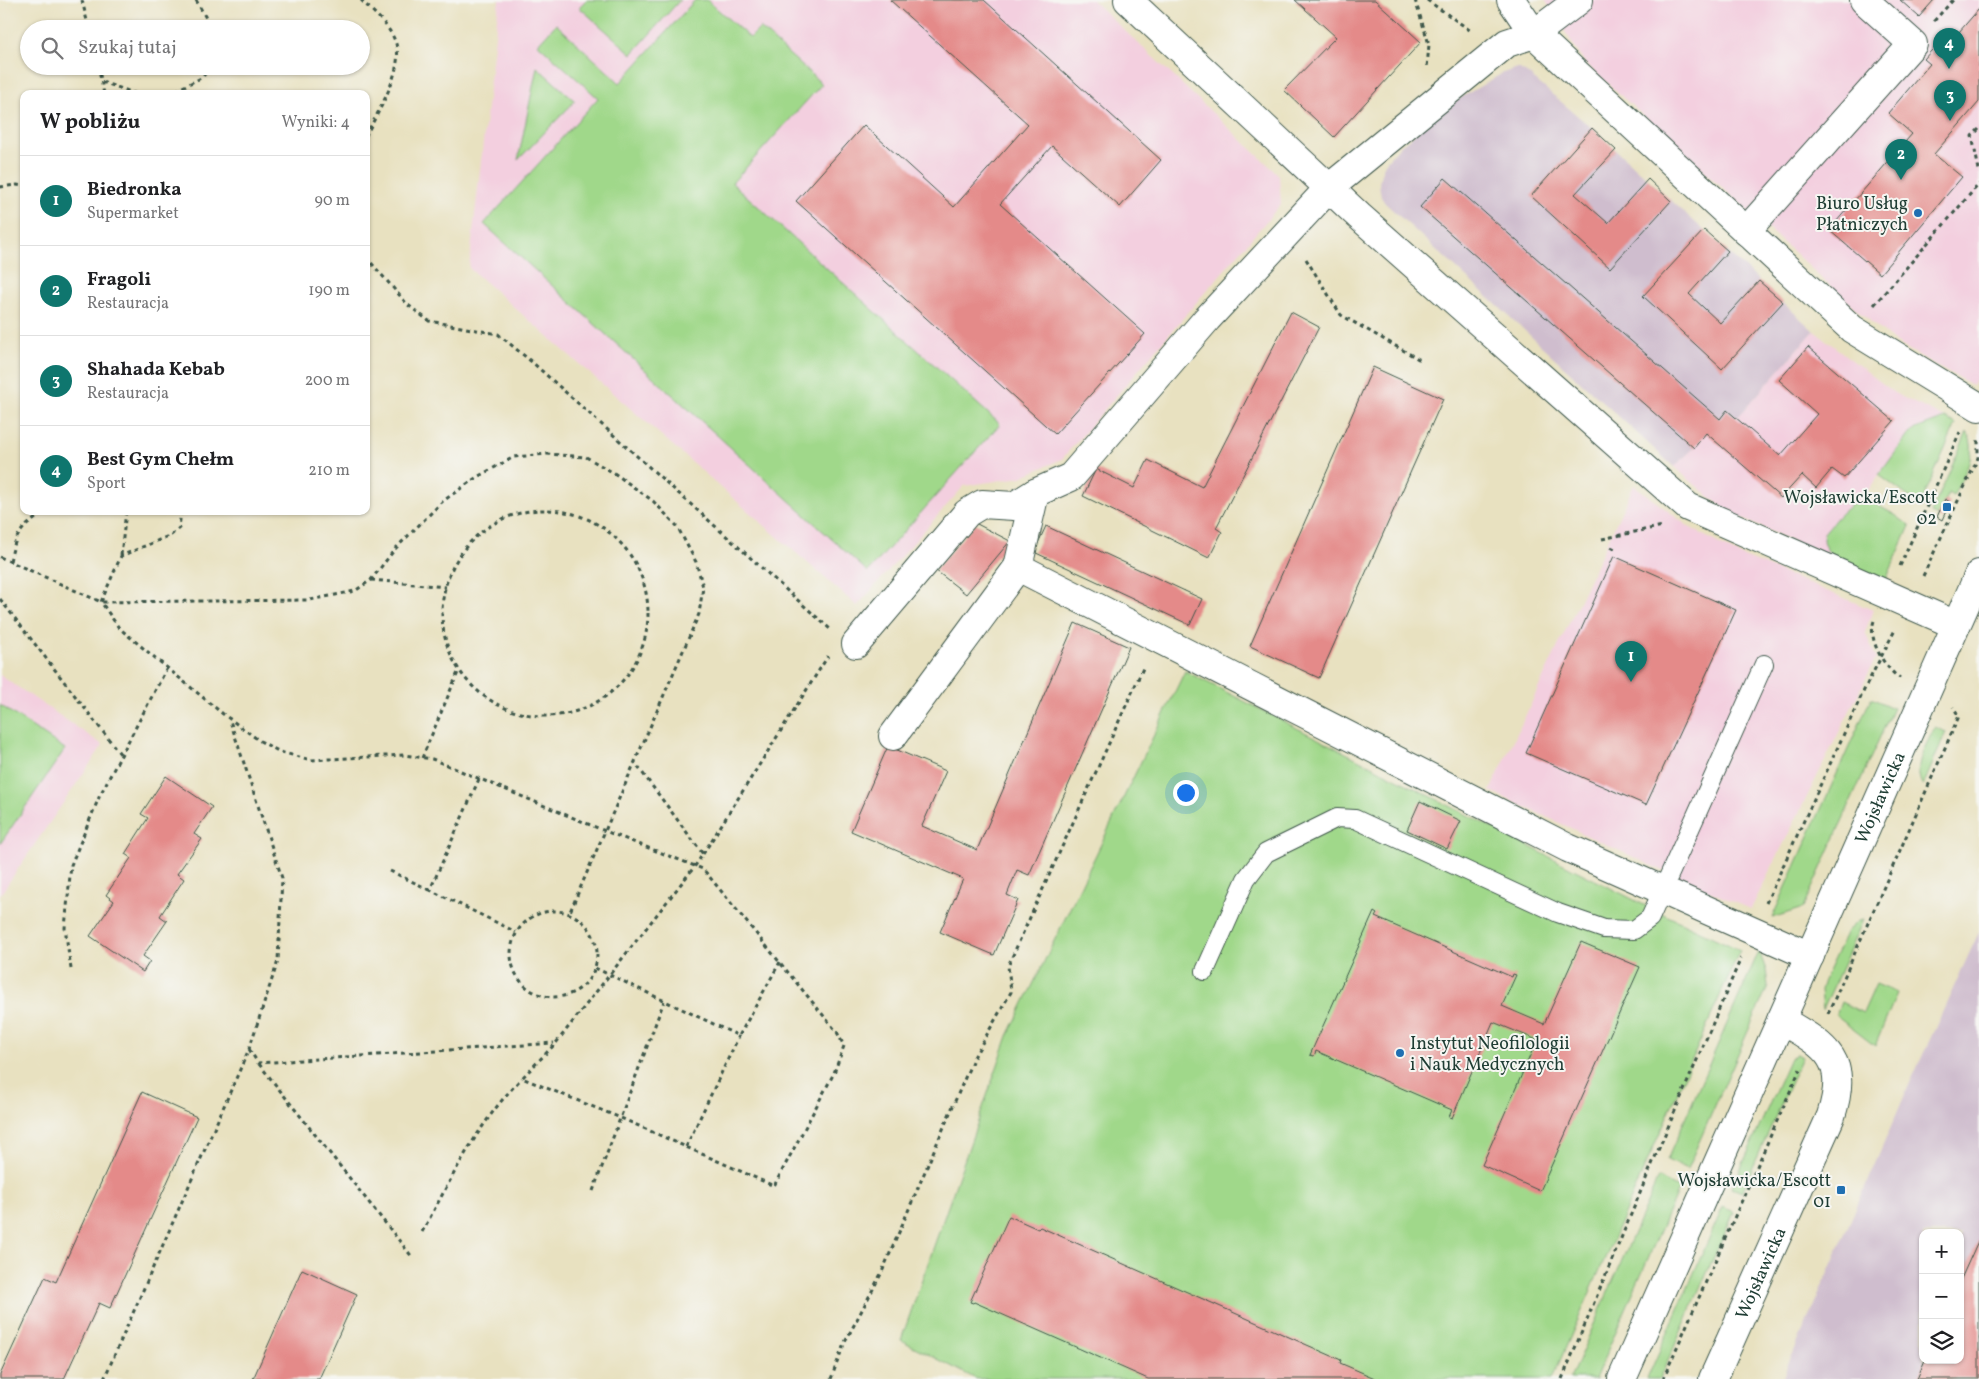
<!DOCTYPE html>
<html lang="pl">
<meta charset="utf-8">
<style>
:root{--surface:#fff;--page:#f6f6f6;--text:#202124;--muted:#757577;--line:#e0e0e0;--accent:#0f766e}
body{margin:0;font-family:Vollkorn,serif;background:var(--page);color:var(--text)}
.controls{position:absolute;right:15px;bottom:15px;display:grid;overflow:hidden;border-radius:10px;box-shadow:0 1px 4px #0004}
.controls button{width:45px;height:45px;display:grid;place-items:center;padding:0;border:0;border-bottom:1px solid var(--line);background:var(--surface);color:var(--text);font:25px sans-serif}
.you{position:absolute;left:1185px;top:792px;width:18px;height:18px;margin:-12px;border:4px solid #fff;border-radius:50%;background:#1a73e8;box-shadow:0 0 0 8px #1a73e833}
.badge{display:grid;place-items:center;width:32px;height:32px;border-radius:50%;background:var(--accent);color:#fff;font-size:16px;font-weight:700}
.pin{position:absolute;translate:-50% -41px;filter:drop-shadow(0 1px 2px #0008)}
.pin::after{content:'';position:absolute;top:26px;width:18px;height:15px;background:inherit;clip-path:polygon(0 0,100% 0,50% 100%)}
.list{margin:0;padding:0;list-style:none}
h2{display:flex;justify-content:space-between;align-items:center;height:65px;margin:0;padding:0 20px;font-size:21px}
h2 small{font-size:16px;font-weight:400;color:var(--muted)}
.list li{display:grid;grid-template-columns:32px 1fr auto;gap:15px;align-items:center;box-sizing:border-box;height:90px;padding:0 20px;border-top:1px solid var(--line)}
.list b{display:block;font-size:19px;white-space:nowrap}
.list p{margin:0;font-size:16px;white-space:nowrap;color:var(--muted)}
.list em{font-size:16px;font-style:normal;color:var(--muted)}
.icon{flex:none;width:28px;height:28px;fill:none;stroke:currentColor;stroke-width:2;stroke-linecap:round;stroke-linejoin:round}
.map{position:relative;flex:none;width:1979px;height:1379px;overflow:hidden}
.search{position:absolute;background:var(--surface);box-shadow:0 1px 4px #0004;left:20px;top:20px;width:350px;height:55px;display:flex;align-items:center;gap:12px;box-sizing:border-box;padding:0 18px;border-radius:28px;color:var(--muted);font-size:19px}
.panel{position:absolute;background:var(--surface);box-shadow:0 1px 4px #0004;left:20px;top:90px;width:350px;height:425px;border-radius:10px}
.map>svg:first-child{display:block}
.built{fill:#f3cfdf}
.industrial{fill:#cfbdce;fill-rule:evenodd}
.green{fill:#a0d88a;stroke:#608a5f}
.building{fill:#e48a89}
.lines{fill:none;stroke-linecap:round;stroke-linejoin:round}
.service-casing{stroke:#3d5649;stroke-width:20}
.minor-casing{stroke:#3d5649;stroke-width:30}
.tertiary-casing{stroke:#3d5649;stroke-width:30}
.path{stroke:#3d5649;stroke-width:3;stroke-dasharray:4 4;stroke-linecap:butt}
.service{stroke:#fff;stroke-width:18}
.minor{stroke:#fff;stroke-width:28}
.tertiary{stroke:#fff;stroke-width:28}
.poi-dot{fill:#1f6fb2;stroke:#f6f6f2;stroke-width:2}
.labels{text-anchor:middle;stroke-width:4;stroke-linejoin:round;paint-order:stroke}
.poi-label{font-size:18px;fill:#1f3d34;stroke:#f6f6f2;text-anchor:end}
.street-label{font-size:18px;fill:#1f3d34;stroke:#f6f6f2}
</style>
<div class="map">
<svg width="1979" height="1379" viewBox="0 0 1979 1379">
<rect width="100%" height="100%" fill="#f6f6f2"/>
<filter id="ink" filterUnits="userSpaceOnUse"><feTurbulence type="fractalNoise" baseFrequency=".02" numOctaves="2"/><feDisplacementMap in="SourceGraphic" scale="10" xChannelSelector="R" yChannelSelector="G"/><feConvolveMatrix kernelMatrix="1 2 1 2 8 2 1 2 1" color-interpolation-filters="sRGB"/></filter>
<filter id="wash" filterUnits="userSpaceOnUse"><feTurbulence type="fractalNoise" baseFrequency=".0096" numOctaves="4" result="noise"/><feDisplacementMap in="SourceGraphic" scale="20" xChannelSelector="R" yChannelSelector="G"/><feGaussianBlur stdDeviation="1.12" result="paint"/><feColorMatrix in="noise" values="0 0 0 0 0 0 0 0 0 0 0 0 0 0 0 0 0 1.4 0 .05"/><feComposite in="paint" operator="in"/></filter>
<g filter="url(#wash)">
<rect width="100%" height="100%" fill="#e8e1c0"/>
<!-- built -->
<g class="built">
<polygon points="499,0 1092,0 1279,175 1281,204 1062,459 1021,477 964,486 857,606 469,268"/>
<polygon points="1545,0 1979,0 1979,373 1973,386 1895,342 1857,310 1585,63"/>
<polygon points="1814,331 1896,394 1945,418 1933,423 1909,434 1860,501 1851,504 1840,562 1729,513 1674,467 1694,448 1727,410 1737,418"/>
<polygon points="1634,485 1689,527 1739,555 1873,610 1865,632 1876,658 1751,909 1692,884 1490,791"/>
<polygon points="0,675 103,745 0,895"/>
</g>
<!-- industrial -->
<g class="industrial">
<polygon points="1518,68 1528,74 1592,128 1814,331 1737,418 1727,410 1694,448 1674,467 1385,203 1381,197 1379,184 1381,173 1385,163 1399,147 1450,104 1503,73"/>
<path d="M1979,932V1379H1782L1910,1083ZM1923,1233H1960V1360H1923Z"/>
</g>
<!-- green -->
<g class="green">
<polygon points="586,0 680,0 632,54 579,7"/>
<polygon points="695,0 707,0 750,38 760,28 822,84 732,183 1000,424 868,572 484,224 598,98 538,44 556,24 620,83"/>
<polygon points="537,67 575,101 518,160"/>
<polygon points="1945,418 1956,424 1920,505 1879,475 1909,434 1916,429"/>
<path d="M1967,432C1979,453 1963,476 1953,496L1948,493L1937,517L1931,513Z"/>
<path d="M1868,500L1895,515L1910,526L1885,582C1868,574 1815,558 1824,533C1837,518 1847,502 1868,500Z"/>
<polygon points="1185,671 1642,904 1740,950 1552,1379 976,1379 901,1340 1008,1036"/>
<polygon points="1871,698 1893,708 1803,908 1772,918"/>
<polygon points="0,705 65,749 0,844"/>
<path d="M1935,727L1946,732L1923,786C1911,767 1927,744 1935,727Z"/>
<polygon points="1863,920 1823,1010 1821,990 1824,980 1847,931 1858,921"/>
<polygon points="1759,951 1766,970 1768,986 1687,1169 1667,1160"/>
<polygon points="1876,984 1897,993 1875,1046 1836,1016 1841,1002 1863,1013"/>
<polygon points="1797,1054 1802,1057 1742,1192 1732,1188 1790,1058"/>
<polygon points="1658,1178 1679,1188 1595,1379 1570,1379"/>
<polygon points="1723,1207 1734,1212 1660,1379 1647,1379"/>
</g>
<g id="blocks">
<!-- building -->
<g class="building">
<polygon points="890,0 984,0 1161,160 1120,207 1052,146 1000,204 1145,334 1055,434 796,201 864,125 954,207 1028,124"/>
<polygon points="1295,0 1375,0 1421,42 1334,137 1284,90 1336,37"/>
<polygon points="1900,0 1934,0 1919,17"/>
<polygon points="1979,9 1979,102 1934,154 1962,177 1880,274 1829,230 1912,134 1888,113 1930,64 1924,59 1946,34 1952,40"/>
<polygon points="1592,128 1616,150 1575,194 1608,223 1648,179 1671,201 1610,268 1531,196"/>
<polygon points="1445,178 1720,419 1727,410 1780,456 1817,414 1779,380 1808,347 1894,421 1844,478 1832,469 1816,488 1802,475 1781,498 1706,433 1694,448 1420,207"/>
<polygon points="1704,230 1728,251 1689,294 1720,323 1759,281 1783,302 1722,369 1643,296"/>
<polygon points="1291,312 1319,327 1216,528 1222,532 1209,558 1083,496 1096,469 1134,488 1148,460 1202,487"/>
<polygon points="1373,367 1443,399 1319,678 1250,646"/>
<polygon points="1945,499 1950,502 1942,520 1937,517"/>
<polygon points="975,523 1010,541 966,594 935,570"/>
<polygon points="1046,526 1202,599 1190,625 1034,552"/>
<polygon points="1614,556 1736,610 1646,805 1526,753"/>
<polygon points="1075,623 1129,647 1029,875 1017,870 1007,895 1018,900 994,955 940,932 963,879 851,831 888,746 946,771 922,826 977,850"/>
<polygon points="166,776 212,807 194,834 202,839 177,874 184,879 160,916 167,921 143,956 150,961 143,972 90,936 114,901 106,895 131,858 125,854 148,818 141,814"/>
<polygon points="1420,801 1461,821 1447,849 1407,830"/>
<polygon points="1374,912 1377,914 1375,917 1512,977 1513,974 1516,975 1502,1006 1544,1024 1581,942 1640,967 1540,1191 1482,1165 1537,1040 1493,1022 1452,1118 1449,1117 1452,1110 1316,1051 1314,1056 1310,1055"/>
<polygon points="142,1092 197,1117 110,1308 99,1303 64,1379 0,1379 0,1375 45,1277 56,1282"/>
<polygon points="1009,1216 1038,1229 1040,1227 1341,1360 1340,1363 1377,1379 1148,1379 974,1302 973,1303 970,1302"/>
<polygon points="1979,1239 1979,1379 1917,1379 1925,1360 1960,1360 1960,1281"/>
<polygon points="302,1269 357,1294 319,1379 253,1379"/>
</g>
</g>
</g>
<g filter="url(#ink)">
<use href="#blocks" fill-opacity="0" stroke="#3d5649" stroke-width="1"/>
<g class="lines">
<!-- service casing -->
<g class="service-casing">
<polyline id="service" points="1205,971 1246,879 1266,853 1337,818 1355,819 1558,913 1604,929 1634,930 1650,918 1764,664"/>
</g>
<!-- minor casing -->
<g class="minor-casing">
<g id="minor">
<polyline points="1511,0 1534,34 1579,0"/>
<polyline points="1746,231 1913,44 1864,0"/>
<polyline points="1018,567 1568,848 1810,956"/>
<polyline points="856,644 967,513 982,504 1014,506 1035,493"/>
<polyline points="893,736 1018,567 1035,493 1071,477 1207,319 1329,188"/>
<path id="s1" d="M1713,1379L1831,1116C1849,1058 1827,1047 1781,1020"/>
</g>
</g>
<!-- tertiary casing -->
<g class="tertiary-casing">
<g id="tertiary">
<polyline points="1128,0 1359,216 1688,507 1956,625"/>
<polyline points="1329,188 1507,43 1534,34 1852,329 1979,407"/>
<path id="s2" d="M1622,1379L1979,574"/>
</g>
</g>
<!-- path -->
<g class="path">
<polyline points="82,0 89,29"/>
<polyline points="196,0 212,29"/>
<path d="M361,0C373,12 389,25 395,41C406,67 378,112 366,135"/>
<polyline points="1415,0 1429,44 1427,68"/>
<polyline points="1427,0 1471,31"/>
<polyline points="1934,21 1953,0"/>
<polyline points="98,66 104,94"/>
<polyline points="102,82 137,94"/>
<polyline points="168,94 203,77 209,66"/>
<polyline points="1979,129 1972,136 1979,170"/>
<polyline points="0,187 17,185 24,186"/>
<polyline points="366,257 408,305 429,321 498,334 533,363 830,629"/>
<polyline points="1306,259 1341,315 1422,361"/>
<polyline points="1874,305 1979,184"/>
<circle cx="545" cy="613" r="103"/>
<polyline points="181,511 179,528 171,535 121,556 101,602 119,628 223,714 260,741 280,752 311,760 404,755 432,759 605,831 695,866 703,869 837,1032 844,1046 834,1073 774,1186 621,1118 522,1078 556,1043 695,866 703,854 635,763"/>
<polyline points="1602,539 1663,526"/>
<polyline points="1611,547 1617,550"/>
<polyline points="121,555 126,511"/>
<polyline points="0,557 101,602 310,600 355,591 371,580 395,549 443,501 477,477 514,457 547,454 586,457 614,473 653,501 677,526 696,562 703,587 699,614 569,914"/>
<path d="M10,561C17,530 20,530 45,511"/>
<polyline points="1900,566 1960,432"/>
<polyline points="1923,576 1978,458 1978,437"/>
<polyline points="371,580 446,587"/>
<polyline points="0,599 121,755"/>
<path d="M1874,621C1867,639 1885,669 1900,678"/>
<polyline points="422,758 459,670"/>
<polyline points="479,779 430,890 516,932"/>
<polyline points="703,854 828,656"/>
<polyline points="390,871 430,890"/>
<polyline points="1766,903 1865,688 1895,630"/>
<circle cx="554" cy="954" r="43"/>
<polyline points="595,968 739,1036 780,962"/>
<polyline points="71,969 65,928 71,865 100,795 167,668"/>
<polyline points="1828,1014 1959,716 1953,707"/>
<polyline points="249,1049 258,1063 554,1043"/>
<polyline points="259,1064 413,1258"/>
<polyline points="686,1147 739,1036"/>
<polyline points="593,1191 664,1001"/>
<path d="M422,1232C452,1178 478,1122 522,1078"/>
<polyline points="104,1379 249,1049 278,961 282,878 229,718"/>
<polyline points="831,1379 844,1344 882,1272 973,1059 1011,992 1008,966 1144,666"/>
<polyline points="1562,1379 1653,1162 1741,958"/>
<polyline points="1663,1379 1800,1069"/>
</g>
<!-- service -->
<use href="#service" class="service"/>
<!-- minor -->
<use href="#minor" class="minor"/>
<!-- tertiary -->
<use href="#tertiary" class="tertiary"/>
</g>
</g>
<!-- markers -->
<g class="poi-dot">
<circle cx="1918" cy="213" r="5"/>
<rect x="1942" y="502" width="10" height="10" rx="2.5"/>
<circle cx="1400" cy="1053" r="5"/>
<rect x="1836" y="1185" width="10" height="10" rx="2.5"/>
</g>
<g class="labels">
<!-- poi labels -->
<g class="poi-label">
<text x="1908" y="209">Biuro Usług<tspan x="1908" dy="21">Płatniczych</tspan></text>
<text x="1937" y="503">Wojsławicka/Escott<tspan x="1937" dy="21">02</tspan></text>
<text x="1410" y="1049" text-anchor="start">Instytut Neofilologii<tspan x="1410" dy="21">i Nauk Medycznych</tspan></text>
<text x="1831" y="1186">Wojsławicka/Escott<tspan x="1831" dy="21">01</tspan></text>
</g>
<!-- street labels -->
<g class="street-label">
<text dy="6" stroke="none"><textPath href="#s2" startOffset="636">Wojsławicka</textPath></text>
<text dy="6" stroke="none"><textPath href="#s1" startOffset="116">Wojsławicka</textPath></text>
</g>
</g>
</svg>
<div class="controls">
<button>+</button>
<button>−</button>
<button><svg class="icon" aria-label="layers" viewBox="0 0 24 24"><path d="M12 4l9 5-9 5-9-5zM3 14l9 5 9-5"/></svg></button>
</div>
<div class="you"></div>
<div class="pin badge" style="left:1631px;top:682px">1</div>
<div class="pin badge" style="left:1901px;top:180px">2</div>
<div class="pin badge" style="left:1950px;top:121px">3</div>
<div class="pin badge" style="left:1949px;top:69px">4</div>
<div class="search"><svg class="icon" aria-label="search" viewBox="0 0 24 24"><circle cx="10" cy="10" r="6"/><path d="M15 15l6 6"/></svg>Szukaj tutaj</div>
<section class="panel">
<h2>W pobliżu<small>Wyniki: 4</small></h2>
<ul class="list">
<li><span class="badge">1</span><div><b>Biedronka</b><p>Supermarket</p></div><em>90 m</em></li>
<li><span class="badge">2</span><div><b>Fragoli</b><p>Restauracja</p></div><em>190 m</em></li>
<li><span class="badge">3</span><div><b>Shahada Kebab</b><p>Restauracja</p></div><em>200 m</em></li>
<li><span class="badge">4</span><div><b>Best Gym Chełm</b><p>Sport</p></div><em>210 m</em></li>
</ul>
</section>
</div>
